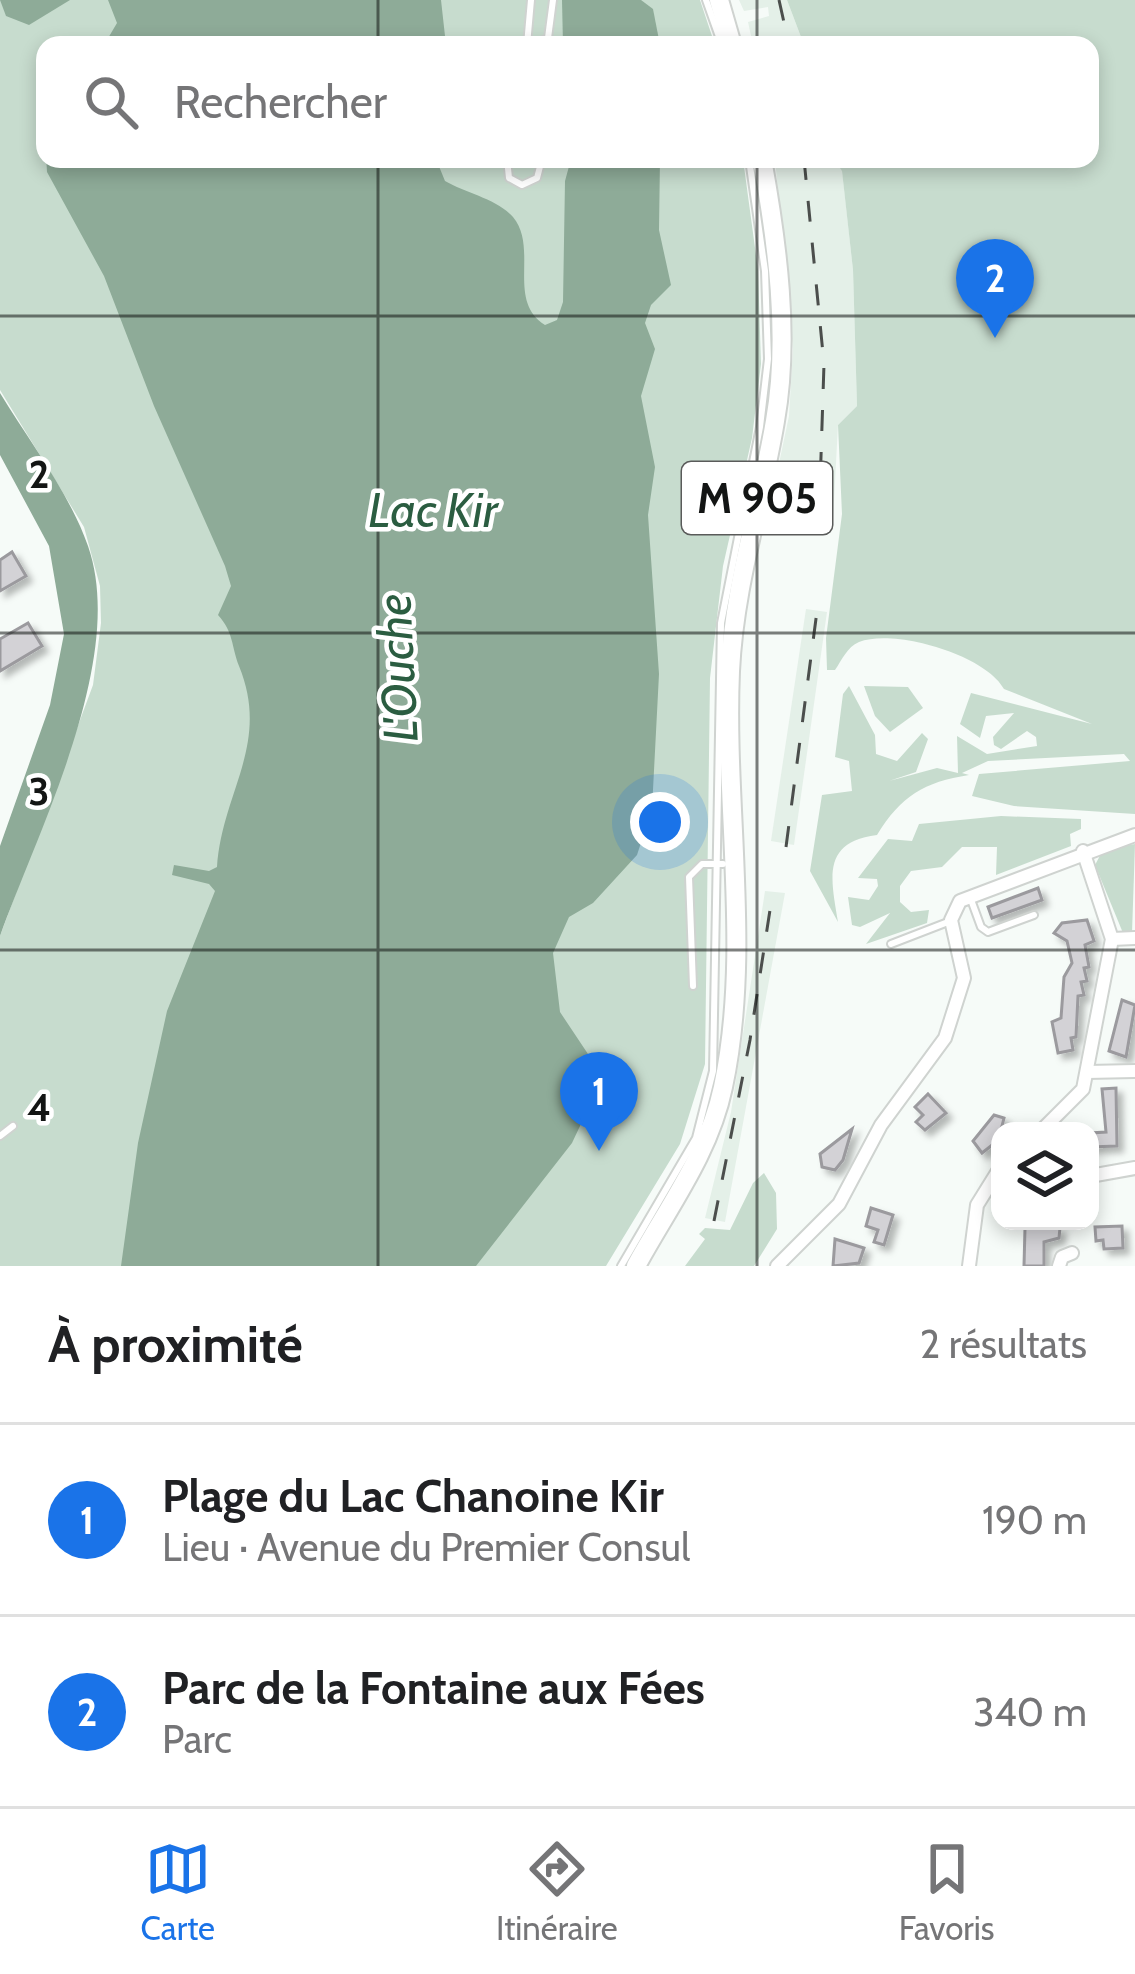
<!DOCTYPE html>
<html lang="fr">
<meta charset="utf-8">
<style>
:root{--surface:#fff;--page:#f6f6f6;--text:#202124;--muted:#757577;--line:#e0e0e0;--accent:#1a73e8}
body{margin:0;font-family:Cabin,sans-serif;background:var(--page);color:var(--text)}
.controls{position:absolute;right:36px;bottom:36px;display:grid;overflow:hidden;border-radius:24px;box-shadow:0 6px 18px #0003}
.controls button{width:108px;height:108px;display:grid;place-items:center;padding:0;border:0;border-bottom:3px solid var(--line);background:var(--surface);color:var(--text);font:60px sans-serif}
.you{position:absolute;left:660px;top:822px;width:42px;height:42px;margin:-30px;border:9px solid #fff;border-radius:50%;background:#1a73e8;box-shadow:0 0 0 18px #1a73e833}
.badge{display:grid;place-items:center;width:78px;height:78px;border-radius:50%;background:var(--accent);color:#fff;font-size:39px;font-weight:700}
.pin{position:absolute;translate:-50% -99px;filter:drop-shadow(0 3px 6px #0008)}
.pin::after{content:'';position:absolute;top:63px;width:42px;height:36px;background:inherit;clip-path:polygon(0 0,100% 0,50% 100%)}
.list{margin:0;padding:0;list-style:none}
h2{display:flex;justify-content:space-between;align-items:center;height:156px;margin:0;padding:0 48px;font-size:51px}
h2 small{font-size:39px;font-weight:400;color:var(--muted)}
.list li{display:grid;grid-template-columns:78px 1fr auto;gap:36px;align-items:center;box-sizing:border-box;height:192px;padding:0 48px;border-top:3px solid var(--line)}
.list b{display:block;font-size:45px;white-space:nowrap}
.list p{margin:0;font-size:39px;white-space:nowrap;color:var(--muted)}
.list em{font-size:39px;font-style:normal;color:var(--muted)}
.icon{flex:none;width:66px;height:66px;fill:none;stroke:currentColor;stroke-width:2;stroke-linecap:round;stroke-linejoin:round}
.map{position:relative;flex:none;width:1135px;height:1266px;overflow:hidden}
.search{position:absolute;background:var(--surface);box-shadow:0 6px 18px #0003;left:36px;right:36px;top:36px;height:132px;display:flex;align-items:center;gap:30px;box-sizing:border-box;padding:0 42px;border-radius:24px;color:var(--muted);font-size:45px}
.sheet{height:540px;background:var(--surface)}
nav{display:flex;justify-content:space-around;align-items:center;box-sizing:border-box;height:168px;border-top:3px solid var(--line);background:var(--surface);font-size:33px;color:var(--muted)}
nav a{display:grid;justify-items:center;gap:6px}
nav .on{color:var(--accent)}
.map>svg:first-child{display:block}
.built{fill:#e4f0e8}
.green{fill:#c7dcce}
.water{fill:#8eab98}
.building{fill:#d3d2d6;stroke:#9b9a9e;stroke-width:3;filter:url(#shadow)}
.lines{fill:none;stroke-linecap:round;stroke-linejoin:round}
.lane-casing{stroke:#cfd3d0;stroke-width:10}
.street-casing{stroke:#cfd3d0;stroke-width:16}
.primary-casing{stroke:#cfd3d0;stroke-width:22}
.lane{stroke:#fff;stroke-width:6}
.street{stroke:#fff;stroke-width:12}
.primary{stroke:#fff;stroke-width:18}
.rail{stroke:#4b4e4c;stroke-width:3;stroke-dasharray:21 21;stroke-linecap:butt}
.grid{fill:none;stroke:#131514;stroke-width:3;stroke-opacity:0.55}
.labels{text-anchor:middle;stroke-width:9;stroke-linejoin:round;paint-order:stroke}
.shield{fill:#fff;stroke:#5a5b5a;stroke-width:3}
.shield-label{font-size:42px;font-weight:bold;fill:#131514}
.water-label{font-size:48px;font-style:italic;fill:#2b5d41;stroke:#fff}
.grid-label{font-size:39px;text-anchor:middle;font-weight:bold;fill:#131514;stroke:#fff;stroke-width:9;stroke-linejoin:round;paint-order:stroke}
</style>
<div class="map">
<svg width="1135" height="1266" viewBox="0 0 1135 1266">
<defs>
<filter id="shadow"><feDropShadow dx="5.5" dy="5.5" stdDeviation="3" flood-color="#0004"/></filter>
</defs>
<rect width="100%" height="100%" fill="#f6fbf8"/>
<!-- built -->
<g class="built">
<polygon points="739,0 787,0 804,45 753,45 748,22 769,16 768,7 744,11"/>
<polygon points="775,159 834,159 842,170 853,270 857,406 838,425 833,520 814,518 815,501 770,506 789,416 793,349"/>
<polygon points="806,609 827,612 794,845 771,841"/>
<polygon points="765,891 785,893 725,1222 705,1218 731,1112"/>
</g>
<!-- green -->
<g class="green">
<polygon points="0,0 700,0 715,45 45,45 45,159 743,159 758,270 761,364 752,438 723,566 710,678 705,1064 680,1144 606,1266 0,1266 0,936 93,685 101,623 100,586 84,527 0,390"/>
<path d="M787,0H1135V814L1014,806L972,796L979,774L1130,761L1124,754L988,761L962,773L969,775C924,782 901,796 877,835C821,842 831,879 838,922L810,871L822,795L852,791L849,761L835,757L843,694L849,686L875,735L876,754L897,761L922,733L928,739L916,772L889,781L937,768L958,773L957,736L987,754L1037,746L1036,737L1027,731L1001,749L994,745L993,737L1014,713L986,716L980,738L960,724L971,693L1092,724L1004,689C986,655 894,628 859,642C847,647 842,660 835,670H827L826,638L842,514L838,425L857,406L853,270L842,171L834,159H1090V45H804Z"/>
<polygon points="864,686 908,687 923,708 890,732 875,716"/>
<polygon points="1001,816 1081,819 1081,829 1070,834 1071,846 996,875 997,847 962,847 942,867 911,871 900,886 900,902 911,912 929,910 927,923 866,944 890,913 860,927 852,925 848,897 869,900 878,886 877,879 858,878 888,839 912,841 919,824"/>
<polygon points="1135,844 1132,933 1123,933 1095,865 1103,850"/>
<polygon points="764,1173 776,1193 777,1229 754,1266 685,1266 705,1239 699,1234 705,1228 730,1230 753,1183"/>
</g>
<!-- water -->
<g class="water">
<polygon points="0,0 70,0 29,25 6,16"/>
<polygon points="108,0 441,0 446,45 104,45 117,23"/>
<polygon points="562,0 641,0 653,9 660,45 563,45"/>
<path d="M45,136V159H436L445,181C466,193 497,199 513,217C539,248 506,301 545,325L557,320L563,302L565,181L571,159H660L659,230L671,285L651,305L645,323L655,349L641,396L655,467L648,515L659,674L652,809L637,855L593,903L569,917L553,953L560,1012L590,1057L594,1078L588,1109L572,1143L476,1266H121L138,1143L167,1011L215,891L209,884L172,875L174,865L209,871L217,867C222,792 271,744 239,666C231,645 234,633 218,615L231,586L225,566L154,406L104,276L47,172Z"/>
<path d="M0,393C29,441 69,492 88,546C127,658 39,828 0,936V846L50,705L64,634L49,546L0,455Z"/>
</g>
<!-- building -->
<g class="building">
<polygon points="12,552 26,576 0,591 0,560"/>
<polygon points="28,623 42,646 0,671 0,639"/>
<polygon points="1038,888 1042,900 992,918 988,907"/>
<polygon points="1087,920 1094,941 1085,945 1089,967 1084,968 1087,981 1081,982 1084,995 1078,996 1076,1037 1071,1038 1073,1050 1058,1053 1052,1022 1061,1018 1064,977 1072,963 1067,941 1054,933 1062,923"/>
<polygon points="1122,1000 1135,1005 1126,1057 1109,1051"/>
<polygon points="1116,1088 1117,1146 1090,1147 1090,1133 1106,1132 1102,1089"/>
<polygon points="928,1094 946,1113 925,1130 916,1122 923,1115 915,1107"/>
<polygon points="994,1115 1004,1118 1002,1126 996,1142 982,1153 973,1141"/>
<polygon points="852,1129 843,1160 835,1170 822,1167 820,1154"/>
<polygon points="871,1208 893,1215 884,1245 874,1242 878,1230 866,1226"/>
<polygon points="1122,1226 1123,1248 1104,1249 1103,1240 1096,1241 1095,1227"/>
<polygon points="1025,1228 1060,1228 1059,1238 1044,1242 1044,1266 1024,1266"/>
<polygon points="835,1239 864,1248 859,1263 833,1266"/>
</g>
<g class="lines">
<!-- lane casing -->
<g class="lane-casing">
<g id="lane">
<polyline points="706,0 722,45"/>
<polyline points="527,45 531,0"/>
<polyline points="532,45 548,38 553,0"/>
<polyline points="507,159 509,178 522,185 537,178 542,159"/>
<polyline points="970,897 981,927 988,932 1034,915"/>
<polyline points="891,944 948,922"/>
<polyline points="693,986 689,877 702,864 723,864"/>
<polyline points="0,1136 13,1126"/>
<polyline points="621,1266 696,1138 713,1071 721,623 760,427 768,359 765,271 749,159"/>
</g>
</g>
<!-- street casing -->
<g class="street-casing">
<g id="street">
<polyline points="1112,939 1135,938"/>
<polyline points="1087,1072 1135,1071"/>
<polyline points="1041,1131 1083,1089 1112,939 1083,851"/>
<polyline points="1090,1176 1135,1168"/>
<polyline points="777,1266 839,1204 881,1125 945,1038 964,978 951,920 960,901 1135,835"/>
<polyline points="969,1266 977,1205 1000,1168"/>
<polyline points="1059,1266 1062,1257 1072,1253"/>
</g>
</g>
<!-- primary casing -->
<g class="primary-casing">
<g id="primary">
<polyline points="719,0 732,45"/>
<path d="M636,1266C668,1207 709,1154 723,1087C752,951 724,808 730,671C734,585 761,505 775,421C790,337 777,242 762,159"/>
</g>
</g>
<!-- lane -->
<use href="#lane" class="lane"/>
<!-- street -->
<use href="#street" class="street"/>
<!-- primary -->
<use href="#primary" class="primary"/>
<!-- rail -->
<g class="rail">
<polyline points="779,0 789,45"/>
<polyline points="804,159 824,364 819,518"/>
<polyline points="786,847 817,611"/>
<polyline points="714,1221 750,1040 772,897"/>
</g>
</g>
<!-- grid -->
<path class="grid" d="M378,0V45M757,0V45M378,159V1266M757,159V1266M0,316H1135M0,633H1135M0,950H1135"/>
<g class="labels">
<!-- shield labels -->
<rect class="shield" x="682" y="462" width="150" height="72" rx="9"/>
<g class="shield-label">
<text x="757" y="513">M 905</text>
</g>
<!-- water labels -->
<g class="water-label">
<text x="433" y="527">Lac Kir</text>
<text transform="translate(397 668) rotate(-93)" y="17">L'Ouche</text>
</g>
</g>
<g class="grid-label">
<text x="39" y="488">2</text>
<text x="39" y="805">3</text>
<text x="39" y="1121">4</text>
</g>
</svg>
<div class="controls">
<button><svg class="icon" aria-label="layers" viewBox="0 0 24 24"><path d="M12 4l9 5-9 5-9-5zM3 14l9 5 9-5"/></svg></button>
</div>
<div class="you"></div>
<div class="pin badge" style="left:599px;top:1151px">1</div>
<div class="pin badge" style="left:995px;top:338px">2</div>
<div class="search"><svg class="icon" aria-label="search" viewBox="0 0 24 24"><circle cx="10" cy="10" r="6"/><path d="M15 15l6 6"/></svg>Rechercher</div>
</div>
<section class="sheet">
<h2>À proximité<small>2 résultats</small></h2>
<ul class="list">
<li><span class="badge">1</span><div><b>Plage du Lac Chanoine Kir</b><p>Lieu · Avenue du Premier Consul</p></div><em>190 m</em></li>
<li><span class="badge">2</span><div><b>Parc de la Fontaine aux Fées</b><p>Parc</p></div><em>340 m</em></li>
</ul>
</section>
<nav>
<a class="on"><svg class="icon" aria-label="map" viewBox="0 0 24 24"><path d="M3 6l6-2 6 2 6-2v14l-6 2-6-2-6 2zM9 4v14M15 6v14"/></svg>Carte</a>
<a><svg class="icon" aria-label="directions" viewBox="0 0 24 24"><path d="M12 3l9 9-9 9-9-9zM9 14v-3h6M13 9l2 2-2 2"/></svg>Itinéraire</a>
<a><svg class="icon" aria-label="saved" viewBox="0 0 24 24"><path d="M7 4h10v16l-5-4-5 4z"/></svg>Favoris</a>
</nav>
